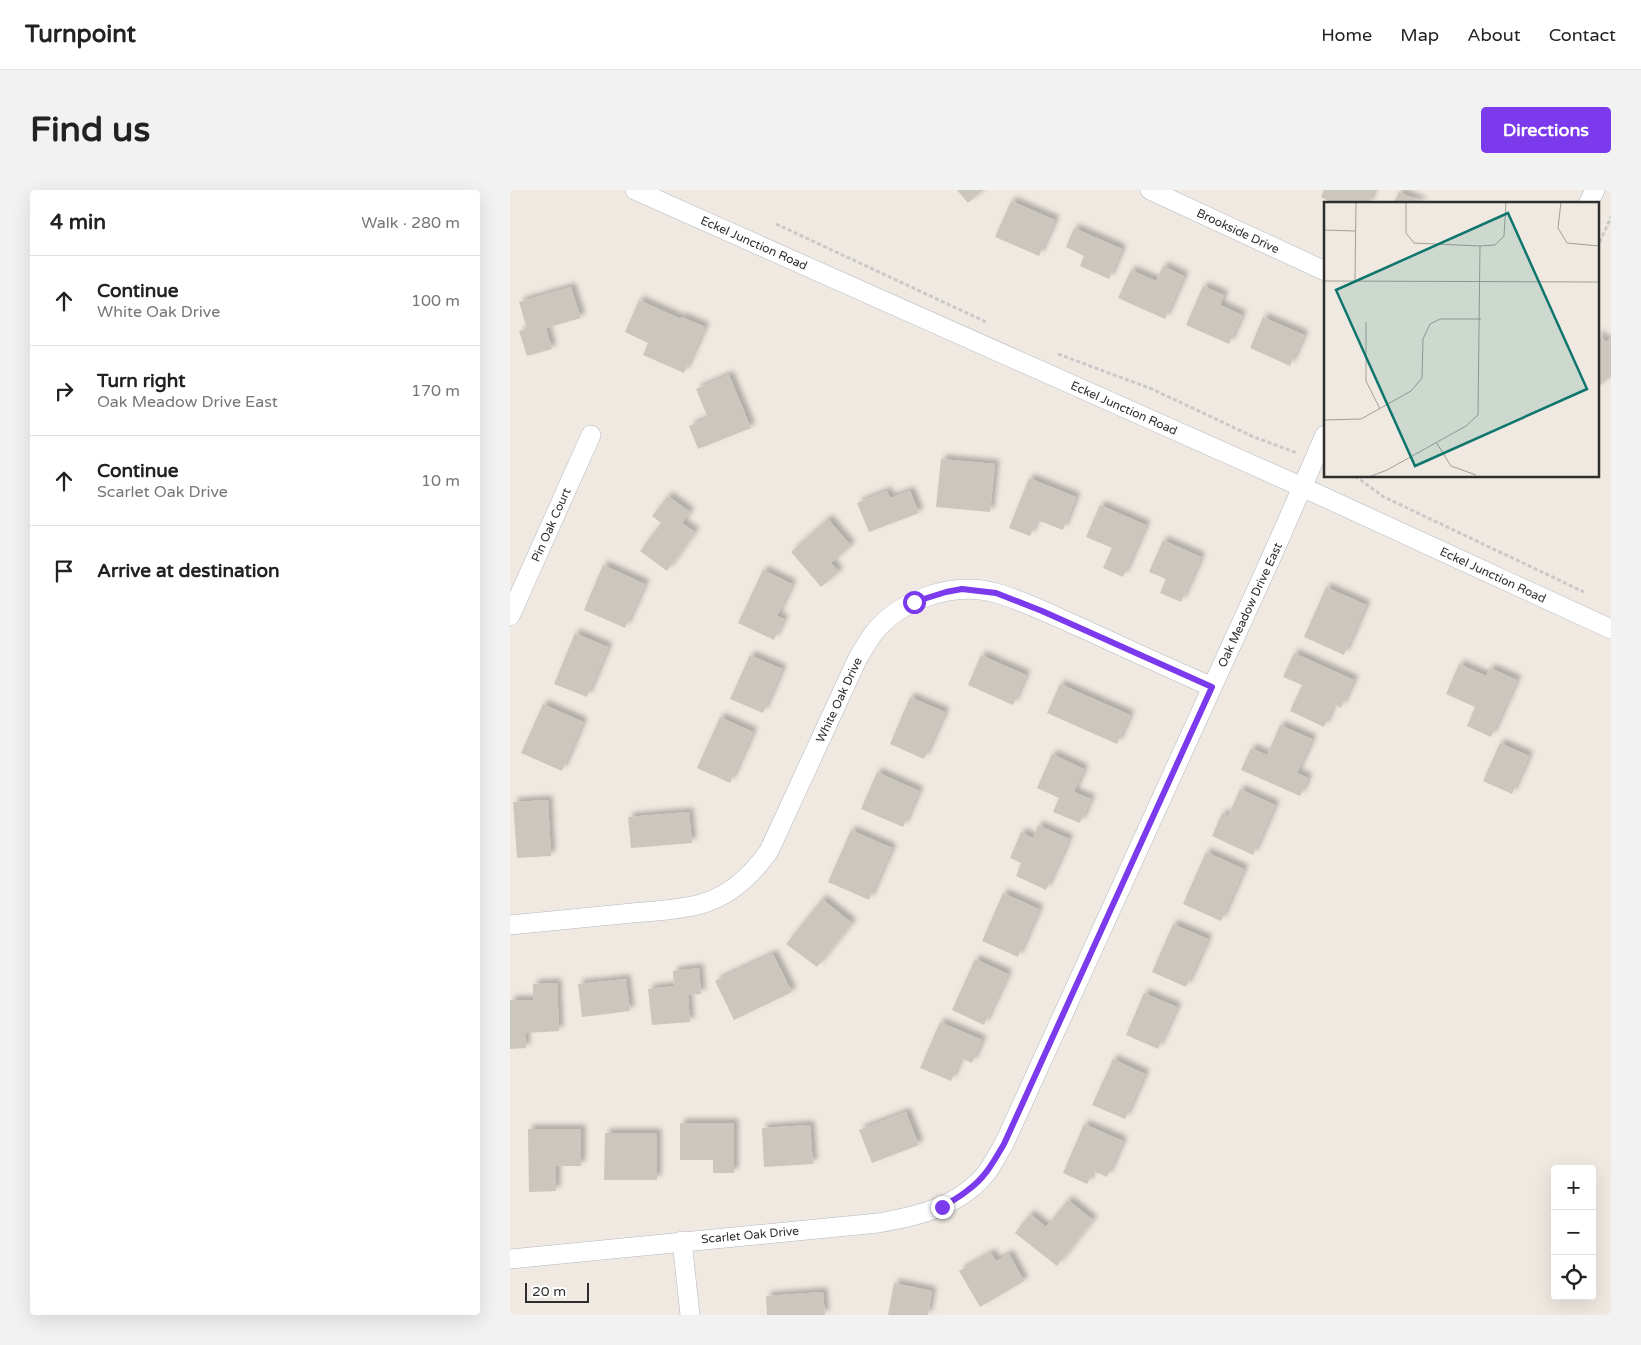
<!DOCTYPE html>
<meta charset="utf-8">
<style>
:root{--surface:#fff;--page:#f2f2f2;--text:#222;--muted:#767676;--line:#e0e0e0;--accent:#7c3aed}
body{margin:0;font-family:"Varela Round",sans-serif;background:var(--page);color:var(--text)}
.controls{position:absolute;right:15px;bottom:15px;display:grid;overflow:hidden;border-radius:5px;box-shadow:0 5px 20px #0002}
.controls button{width:45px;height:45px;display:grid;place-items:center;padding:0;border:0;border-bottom:1px solid var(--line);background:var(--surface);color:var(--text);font:25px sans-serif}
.scale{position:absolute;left:15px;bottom:12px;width:64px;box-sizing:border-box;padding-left:5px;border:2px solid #2e2e2e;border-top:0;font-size:14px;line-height:18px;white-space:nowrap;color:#2e2e2e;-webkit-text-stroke:4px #fff;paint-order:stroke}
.stop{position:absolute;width:15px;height:15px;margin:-11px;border:4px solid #7c3aed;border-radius:50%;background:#fff}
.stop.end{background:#7c3aed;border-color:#fff;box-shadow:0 1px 5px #0008}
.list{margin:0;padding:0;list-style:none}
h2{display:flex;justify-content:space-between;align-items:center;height:65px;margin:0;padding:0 20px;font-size:21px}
h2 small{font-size:16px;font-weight:400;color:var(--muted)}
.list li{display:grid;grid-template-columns:32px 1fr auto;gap:15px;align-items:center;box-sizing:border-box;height:90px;padding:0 20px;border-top:1px solid var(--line)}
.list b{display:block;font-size:19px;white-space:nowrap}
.list p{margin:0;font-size:16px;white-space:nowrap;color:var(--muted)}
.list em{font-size:16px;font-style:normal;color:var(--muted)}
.icon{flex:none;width:28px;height:28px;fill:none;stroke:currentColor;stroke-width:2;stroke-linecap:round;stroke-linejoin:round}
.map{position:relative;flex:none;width:1101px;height:1125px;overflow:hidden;border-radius:5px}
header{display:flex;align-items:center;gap:30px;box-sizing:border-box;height:70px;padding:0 25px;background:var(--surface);border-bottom:1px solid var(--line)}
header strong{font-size:24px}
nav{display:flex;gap:28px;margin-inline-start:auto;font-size:18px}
.intro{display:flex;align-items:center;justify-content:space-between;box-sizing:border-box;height:120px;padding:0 30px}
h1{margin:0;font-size:35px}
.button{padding:12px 22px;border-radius:5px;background:var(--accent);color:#fff;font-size:18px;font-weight:700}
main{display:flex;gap:30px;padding:0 30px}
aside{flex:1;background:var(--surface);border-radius:5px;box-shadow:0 5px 20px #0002}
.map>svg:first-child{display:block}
.building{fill:#cbc7bf;filter:url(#shadow)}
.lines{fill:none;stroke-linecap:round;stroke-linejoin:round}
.minor-casing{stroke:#b4b7c1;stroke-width:20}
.path{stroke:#c9c9c9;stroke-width:3;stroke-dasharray:4 2.5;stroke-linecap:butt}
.minor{stroke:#fff;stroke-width:19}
.route{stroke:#7c3aed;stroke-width:6}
.labels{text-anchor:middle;stroke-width:4;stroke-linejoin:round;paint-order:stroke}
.street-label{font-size:12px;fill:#2e2e2e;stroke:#fff}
.inset-road{fill:none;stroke:#a29e99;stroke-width:1}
.view{fill:#0f766e;fill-opacity:0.15;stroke:#0f766e;stroke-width:2.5}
.inset-edge{fill:none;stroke:#2e2e2e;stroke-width:2.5}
</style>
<header>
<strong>Turnpoint</strong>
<nav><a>Home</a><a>Map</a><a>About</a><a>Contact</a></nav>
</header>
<div class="intro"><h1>Find us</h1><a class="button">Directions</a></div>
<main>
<aside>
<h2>4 min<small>Walk · 280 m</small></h2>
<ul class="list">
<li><svg class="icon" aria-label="ahead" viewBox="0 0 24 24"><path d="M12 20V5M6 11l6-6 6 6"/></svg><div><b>Continue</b><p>White Oak Drive</p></div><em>100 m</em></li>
<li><svg class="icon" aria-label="right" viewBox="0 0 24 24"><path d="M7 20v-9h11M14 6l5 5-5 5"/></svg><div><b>Turn right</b><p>Oak Meadow Drive East</p></div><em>170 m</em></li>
<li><svg class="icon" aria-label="ahead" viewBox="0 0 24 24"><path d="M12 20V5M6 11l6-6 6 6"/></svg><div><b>Continue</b><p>Scarlet Oak Drive</p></div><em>10 m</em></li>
<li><svg class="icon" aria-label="arrive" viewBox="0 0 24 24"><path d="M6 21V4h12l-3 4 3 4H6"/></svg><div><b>Arrive at destination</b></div></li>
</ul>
</aside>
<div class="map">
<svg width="1101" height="1125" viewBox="0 0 1101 1125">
<defs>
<filter id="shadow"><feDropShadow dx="4.5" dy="-4.5" stdDeviation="2.5" flood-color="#0004"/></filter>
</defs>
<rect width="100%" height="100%" fill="#efe9e1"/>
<!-- building -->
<g class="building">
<polygon points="447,0 473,0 458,13"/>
<polygon points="814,0 864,0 858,14 824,14 811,7"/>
<polygon points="889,2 912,12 911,14 883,14"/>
<polygon points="501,11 545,30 529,66 485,47"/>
<polygon points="564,38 612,59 599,89 570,76 574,66 556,57"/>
<polygon points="653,76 674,86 655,129 608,108 621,80 646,91"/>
<polygon points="693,96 714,105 710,115 732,125 719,154 676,135"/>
<polygon points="61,97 71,128 36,138 42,159 17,166 9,141 17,139 9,112"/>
<polygon points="129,110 171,129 172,127 195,137 174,183 133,165 138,153 115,142"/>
<polygon points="753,127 794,145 780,176 740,158"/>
<polygon points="1087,143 1096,152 1101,147 1101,186 1087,198"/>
<polygon points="219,185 241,238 188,259 179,236 198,228 186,199"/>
<polygon points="431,269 485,274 480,322 426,317"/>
<polygon points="519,288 566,307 553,340 527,330 520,346 499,338"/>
<polygon points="377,301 380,308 400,301 409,323 359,342 347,313"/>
<polygon points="158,306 180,322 172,333 185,342 157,381 130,361 151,333 142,326"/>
<polygon points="590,315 636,335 613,387 593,378 602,358 576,347"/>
<polygon points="318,329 341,356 321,373 329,382 311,397 281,362"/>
<polygon points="653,350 691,367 671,412 650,403 656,389 639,382"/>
<polygon points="93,375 135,394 115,438 74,420"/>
<polygon points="253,380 282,394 267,426 274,429 264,450 228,433"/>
<polygon points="816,397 856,415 834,465 794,447"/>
<polygon points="65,443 98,457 77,507 44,494"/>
<polygon points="784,463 844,490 831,518 824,514 814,537 780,521 792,495 773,487"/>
<polygon points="240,465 272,479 253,523 220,509"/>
<polygon points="471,465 516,485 503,515 458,495"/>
<polygon points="949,474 976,486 980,478 1007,490 981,547 957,536 965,517 936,504"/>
<polygon points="550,494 620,525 607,554 537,523"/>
<polygon points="400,507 435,522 414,569 380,554"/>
<polygon points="33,514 73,532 52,581 11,563"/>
<polygon points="210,527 243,542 220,593 187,578"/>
<polygon points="770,535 802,549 787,583 798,588 790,606 731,580 741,558 757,565"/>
<polygon points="990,553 1019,566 1002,604 973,591"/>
<polygon points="542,564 574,579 564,602 581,609 570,633 543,622 549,608 527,598"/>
<polygon points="367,582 409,601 393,637 351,619"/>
<polygon points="730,599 765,615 743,665 702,646 712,623 718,626"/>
<polygon points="38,610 41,666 7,668 3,612"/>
<polygon points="179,622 182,653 121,658 118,627"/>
<polygon points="528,635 559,649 536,700 506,686 511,673 500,668 511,642 523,648"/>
<polygon points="341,640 382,658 359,710 318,692"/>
<polygon points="696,662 734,679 711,731 673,714"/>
<polygon points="493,703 529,719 508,767 472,751"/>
<polygon points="312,709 342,733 307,777 276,754"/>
<polygon points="663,734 698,749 676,797 642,782"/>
<polygon points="263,764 282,802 224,830 205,791"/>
<polygon points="465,769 498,784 474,835 442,820"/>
<polygon points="189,778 191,804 178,805 180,832 142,835 138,799 164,796 163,781"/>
<polygon points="116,789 120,821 72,827 68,794"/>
<polygon points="47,793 49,841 15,843 16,858 0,859 0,810 23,810 23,794"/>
<polygon points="634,803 667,817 648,859 616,845"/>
<polygon points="430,832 472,850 462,873 451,868 441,891 410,878"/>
<polygon points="603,869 635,884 615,929 582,915"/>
<polygon points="396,922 409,955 362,973 349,940"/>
<polygon points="170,933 224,933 224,983 203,983 203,970 170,970"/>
<polygon points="574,934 613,951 597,987 583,981 577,994 553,983"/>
<polygon points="300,935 303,974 254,977 252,938"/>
<polygon points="18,939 71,939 71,976 46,976 46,1001 19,1002"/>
<polygon points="95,943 147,943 147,990 94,990"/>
<polygon points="558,1010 583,1030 547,1076 505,1043 520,1024 536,1037"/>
<polygon points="481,1063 486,1071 499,1064 514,1091 470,1117 449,1081"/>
<polygon points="384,1093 422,1101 418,1125 378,1125"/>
<polygon points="313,1102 315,1125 257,1125 256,1106"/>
</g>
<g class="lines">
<!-- minor casing -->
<g class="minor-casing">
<g id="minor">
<polyline points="125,0 792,297 1101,439"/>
<polyline points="640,0 815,81"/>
<polyline points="1078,14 1085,0"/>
<polyline points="0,426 81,245"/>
<path d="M0,735C41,731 82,727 122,723C145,721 169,720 191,714C220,706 242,685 259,661L347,470C352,461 357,452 363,444C390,409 444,391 486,403C515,411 546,427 574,439C617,459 659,478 702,497"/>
<polyline points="172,1051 180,1125"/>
<path d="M0,1069L368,1033C409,1026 451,1016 478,981C484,972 489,962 494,954L761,368L815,245"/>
</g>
</g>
<!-- path -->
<g class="path">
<polyline points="266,34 476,132"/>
<polyline points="1087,58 1101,27"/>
<polyline points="548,164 642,199 744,247 787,263"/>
<polyline points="845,286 874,307 1074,402"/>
</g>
<!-- minor -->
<use href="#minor" class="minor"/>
</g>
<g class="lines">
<!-- route -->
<path class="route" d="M404,412L436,402L452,399L486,403L532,421L702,497L494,954C484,971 475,988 458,1000C450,1007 440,1012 432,1017"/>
</g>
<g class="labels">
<!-- street labels -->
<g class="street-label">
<text transform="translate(728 41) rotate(25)" y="4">Brookside Drive</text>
<text transform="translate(244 53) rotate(24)" y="4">Eckel Junction Road</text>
<text transform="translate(614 218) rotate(24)" y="4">Eckel Junction Road</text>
<text transform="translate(41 335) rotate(-66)" y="4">Pin Oak Court</text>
<text transform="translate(983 385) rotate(25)" y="4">Eckel Junction Road</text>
<text transform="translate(740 415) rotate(-65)" y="4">Oak Meadow Drive East</text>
<text transform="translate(329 510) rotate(-65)" y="4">White Oak Drive</text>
<text transform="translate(240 1045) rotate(-5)" y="4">Scarlet Oak Drive</text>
</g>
</g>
<!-- overview -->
<g transform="translate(814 12)">
<rect width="275" height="275" fill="#efe9e1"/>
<path class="inset-road" d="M82,0V31L90,41L156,44L171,43L180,34L182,0M237,0L234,26L243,41L275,44M0,28L31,29M0,79L275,80M31,79L32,0M42,120V179L56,207M0,218L37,217L87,189L98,176L99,137L106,122L116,117H157M112,240L127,264L152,273M45,275L63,268L142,224L154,213L156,44"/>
<path class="view" d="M184,11L263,187L91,264L12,88Z"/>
<rect width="275" height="275" class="inset-edge"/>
</g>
</svg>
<div class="controls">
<button>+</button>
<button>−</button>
<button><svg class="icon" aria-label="locate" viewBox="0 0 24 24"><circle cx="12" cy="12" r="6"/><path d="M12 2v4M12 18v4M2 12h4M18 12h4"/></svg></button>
</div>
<div class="scale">20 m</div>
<div class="stop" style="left:404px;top:412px"></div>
<div class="stop end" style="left:432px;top:1017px"></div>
</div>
</main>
